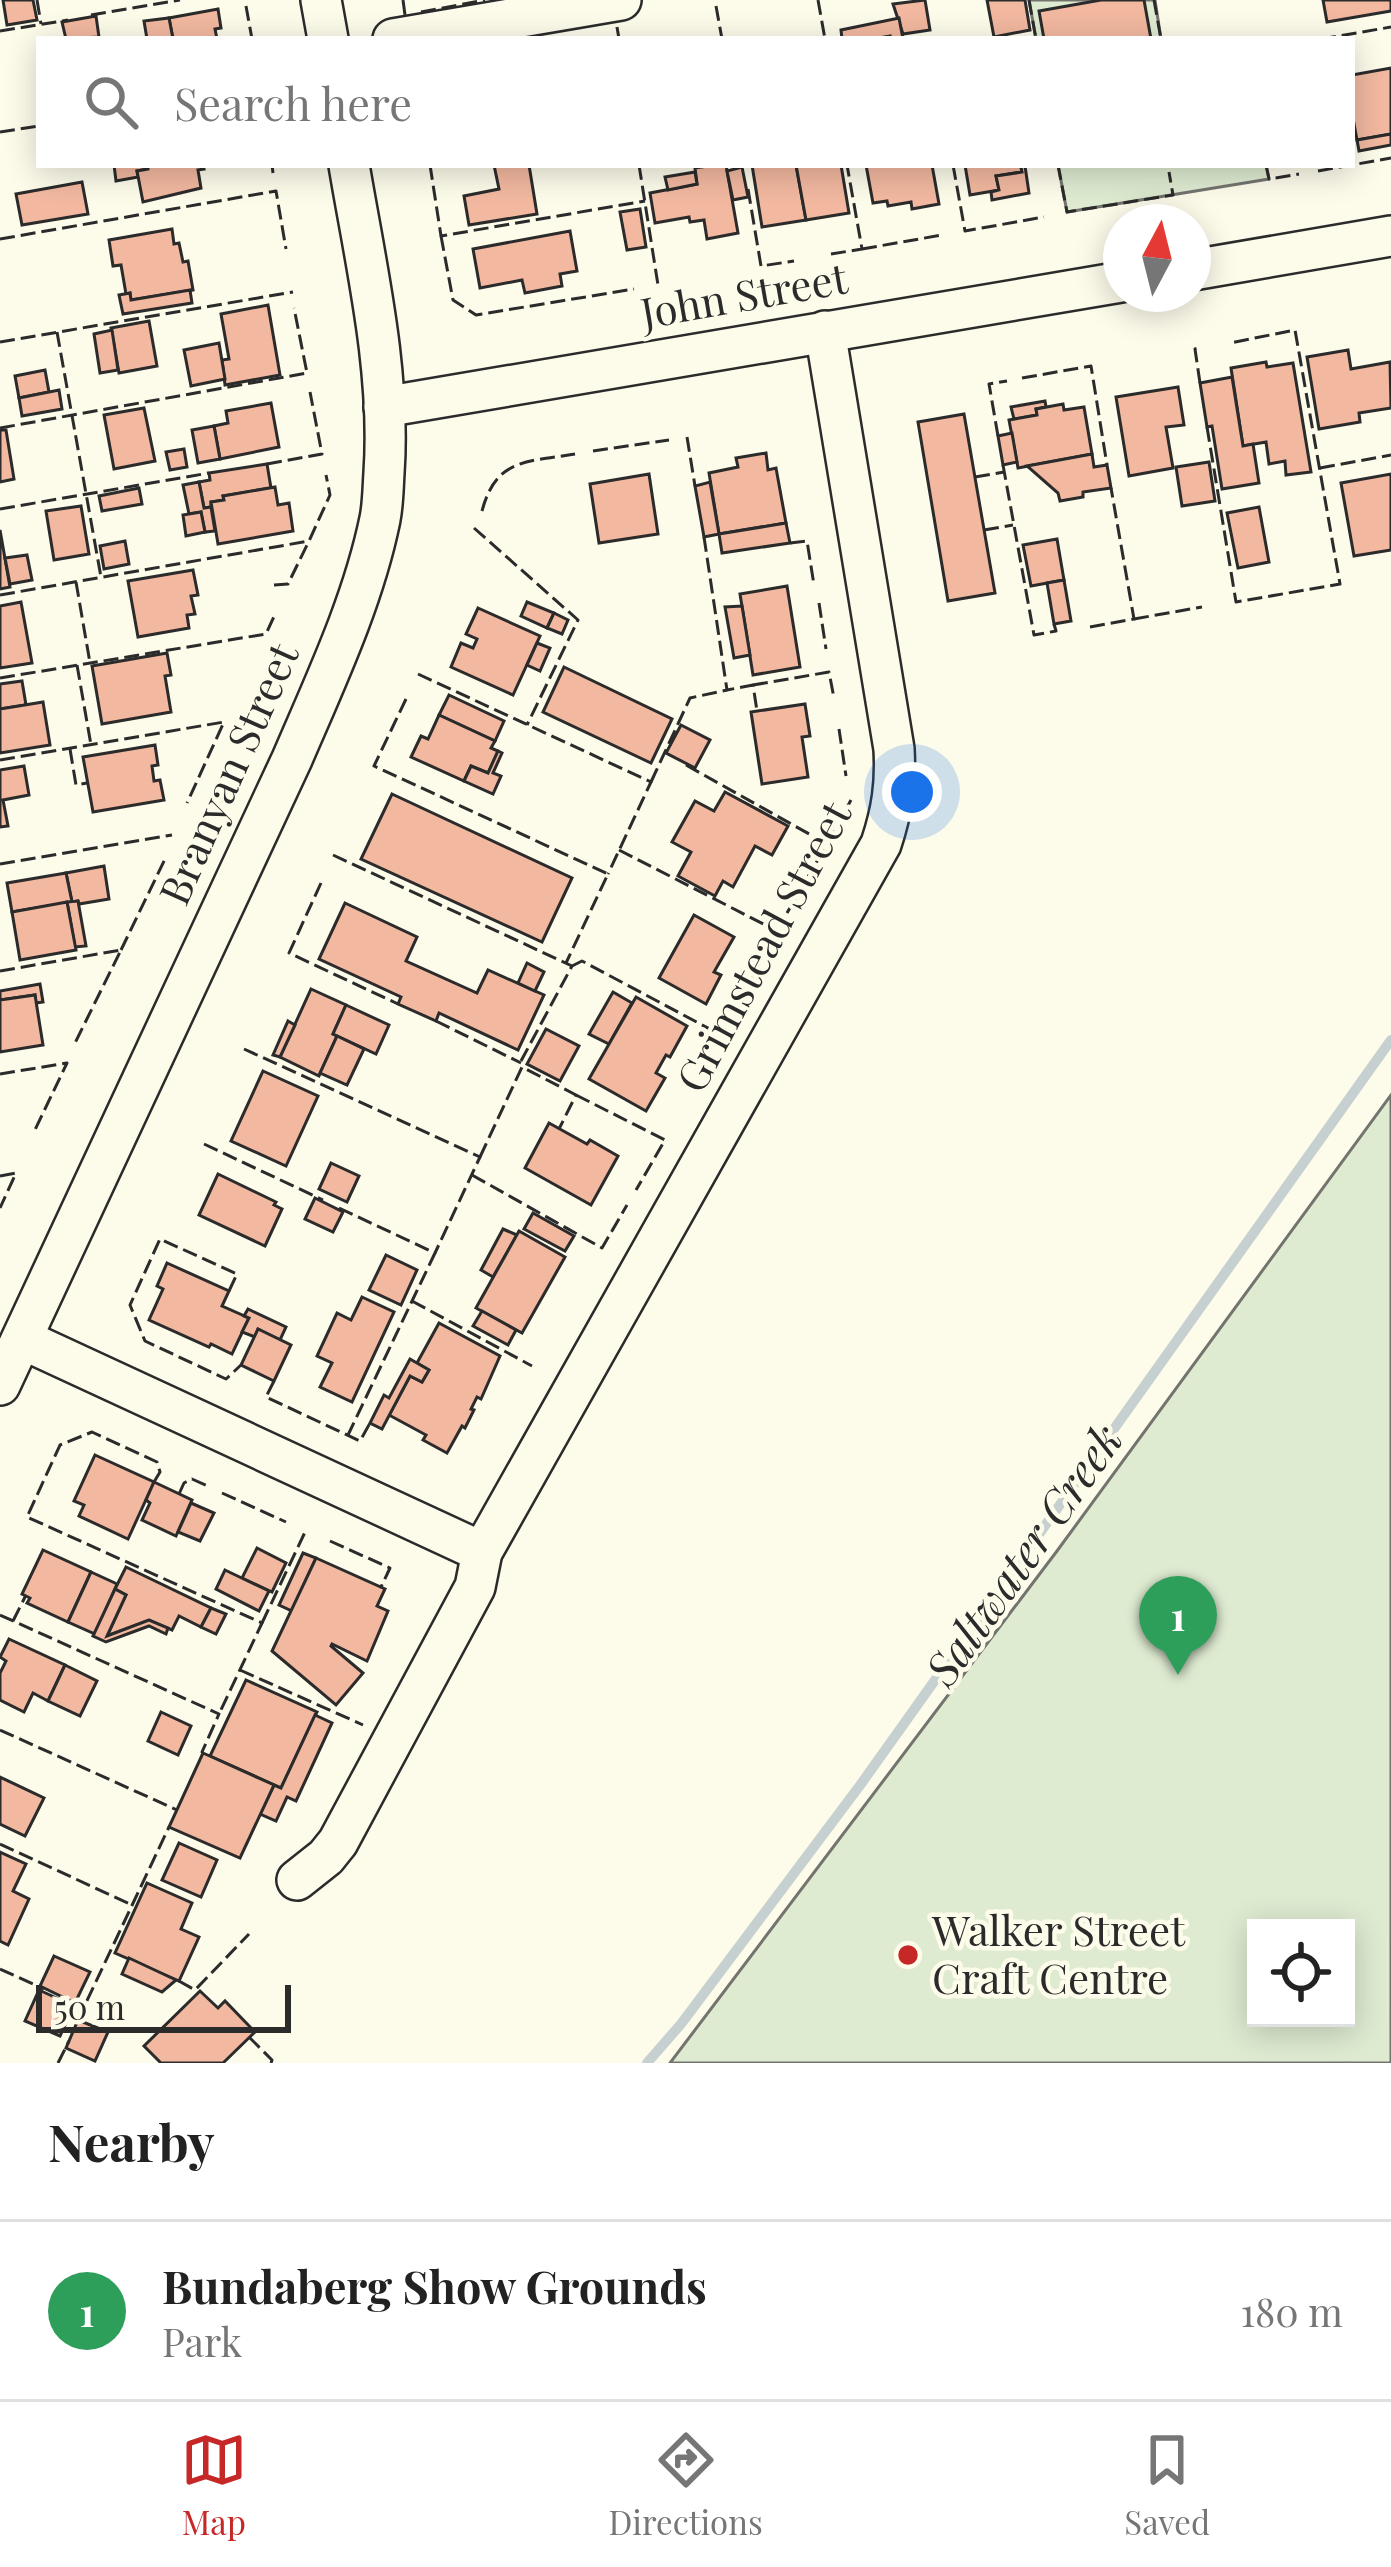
<!DOCTYPE html>
<style>
:root{--surface:#fff;--page:#f2f2f2;--text:#222;--muted:#767676;--line:#e0e0e0;--accent:#c62828}
body{margin:0;font-family:"Playfair Display",serif;background:var(--page);color:var(--text)}
.controls{position:absolute;right:36px;bottom:36px;display:grid;overflow:hidden;border-radius:0px;box-shadow:0 6px 30px #0003}
.controls button{width:108px;height:108px;display:grid;place-items:center;padding:0;border:0;border-bottom:3px solid var(--line);background:var(--surface);color:var(--text);font:60px sans-serif}
.compass{position:absolute;left:1103px;top:204px;width:108px;height:108px;border-radius:50%;background:var(--surface);box-shadow:0 6px 30px #0003;rotate:7deg}
.scale{position:absolute;left:36px;bottom:30px;width:255px;box-sizing:border-box;padding-left:12px;border:6px solid #2b2b2b;border-top:0;font-size:33px;line-height:42px;white-space:nowrap;color:#2b2b2b;-webkit-text-stroke:9px #fdfbea;paint-order:stroke}
.you{position:absolute;left:912px;top:792px;width:42px;height:42px;margin:-30px;border:9px solid #fff;border-radius:50%;background:#1a73e8;box-shadow:0 0 0 18px #1a73e833}
.badge{display:grid;place-items:center;width:78px;height:78px;border-radius:50%;background:var(--accent);color:#fff;font-size:39px;font-weight:700}
.pin{position:absolute;translate:-50% -99px;filter:drop-shadow(0 3px 6px #0008)}
.pin::after{content:'';position:absolute;top:63px;width:42px;height:36px;background:inherit;clip-path:polygon(0 0,100% 0,50% 100%)}
.list{margin:0;padding:0;list-style:none}
h2{display:flex;justify-content:space-between;align-items:center;height:156px;margin:0;padding:0 48px;font-size:51px}
h2 small{font-size:39px;font-weight:400;color:var(--muted)}
.list li{display:grid;grid-template-columns:78px 1fr auto;gap:36px;align-items:center;box-sizing:border-box;height:180px;padding:0 48px;border-top:3px solid var(--line)}
.list b{display:block;font-size:45px;white-space:nowrap}
.list p{margin:0;font-size:39px;white-space:nowrap;color:var(--muted)}
.list em{font-size:39px;font-style:normal;color:var(--muted)}
.icon{flex:none;width:66px;height:66px;fill:none;stroke:currentColor;stroke-width:2;stroke-linecap:round;stroke-linejoin:round}
.map{position:relative;flex:none;width:1391px;height:2063px;overflow:hidden}
.search{position:absolute;background:var(--surface);box-shadow:0 6px 30px #0003;left:36px;right:36px;top:36px;height:132px;display:flex;align-items:center;gap:30px;box-sizing:border-box;padding:0 42px;border-radius:0px;color:var(--muted);font-size:45px}
.sheet{height:336px;background:var(--surface)}
nav{display:flex;justify-content:space-around;align-items:center;box-sizing:border-box;height:168px;border-top:3px solid var(--line);background:var(--surface);font-size:33px;color:var(--muted)}
nav a{display:grid;justify-items:center;gap:6px}
nav .on{color:var(--accent)}
.map>svg:first-child{display:block}
.green{fill:#deebd1;stroke:#74746e;stroke-width:3;fill-rule:evenodd}
.lines{fill:none;stroke-linecap:round;stroke-linejoin:round}
.stream{stroke:#c7d0d0;stroke-width:10}
.building{fill:#f2b8a0;stroke:#2b2b2b;stroke-width:3}
.minor-casing{stroke:#2b2b2b;stroke-width:44}
.minor{stroke:#fdfbea;stroke-width:39}
.fence{stroke:#2b2b2b;stroke-width:3;stroke-dasharray:15 6;stroke-linecap:butt}
.poi-dot{fill:#c62828;stroke:#fdfbea;stroke-width:4.5}
.labels{text-anchor:middle;stroke-width:9;stroke-linejoin:round;paint-order:stroke}
.street-label{font-size:42px;fill:#2b2b2b;stroke:#fdfbea}
.poi-label{font-size:42px;fill:#2b2b2b;stroke:#fdfbea;text-anchor:start}
.water-label{font-size:45px;font-style:italic;fill:#2b2b2b;stroke:#fdfbea}
</style>
<div class="map">
<svg width="1391" height="2063" viewBox="0 0 1391 2063">
<rect width="100%" height="100%" fill="#fdfbea"/>
<!-- green -->
<g class="green">
<polygon points="1029,0 1155,0 1161,39 1036,39"/>
<polygon points="1058,165 1266,165 1269,179 1067,212"/>
<path d="M1391,1095V2063H670L1057,1551ZM1346,1928V2018H1256V1928Z"/>
</g>
<g class="lines">
<!-- stream -->
<polyline class="stream" points="647,2063 681,2024 861,1784 1391,1040"/>
</g>
<!-- building -->
<g class="building">
<polygon points="3,0 33,0 37,20 7,25"/>
<polygon points="925,0 930,30 903,34 893,4"/>
<polygon points="987,0 1025,0 1030,30 994,37"/>
<polygon points="1101,0 1144,0 1151,39 1044,39 1039,11"/>
<polygon points="1323,0 1391,0 1391,11 1327,22"/>
<polygon points="218,9 221,28 215,29 217,39 173,39 169,18"/>
<polygon points="96,16 99,37 66,39 62,22"/>
<polygon points="169,18 173,39 147,39 144,21"/>
<polygon points="899,18 903,39 890,39 890,36 873,39 842,39 841,30"/>
<polygon points="1391,68 1391,134 1357,140 1352,113 1352,75"/>
<polygon points="1391,134 1391,145 1359,151 1357,140"/>
<polygon points="114,165 148,165 148,169 137,171 138,177 116,181"/>
<polygon points="148,165 203,165 204,169 198,170 201,188 143,202 137,171 148,169"/>
<polygon points="494,165 529,165 537,214 469,225 464,196 499,189"/>
<polygon points="714,165 726,165 738,233 707,239 704,220 690,222 689,217 655,223 650,193 697,184 695,168"/>
<polygon points="752,165 796,165 806,220 762,227"/>
<polygon points="796,165 841,165 849,213 806,220"/>
<polygon points="866,165 932,165 939,204 912,209 911,202 888,206 887,201 873,203"/>
<polygon points="965,165 1031,165 1021,167 1022,172 996,176 999,190 970,195"/>
<polygon points="1025,166 1029,193 992,200 991,192 999,190 996,176 1022,172 1021,167"/>
<polygon points="742,167 748,197 733,200 727,171"/>
<polygon points="695,172 697,184 668,190 665,177"/>
<polygon points="82,182 88,214 22,225 16,194"/>
<polygon points="640,209 646,247 627,250 620,212"/>
<polygon points="172,229 174,244 179,243 183,262 188,261 193,290 131,300 130,293 126,294 121,265 113,266 109,240"/>
<polygon points="570,231 577,271 560,274 562,286 525,293 522,280 480,288 473,249"/>
<polygon points="190,290 192,303 123,314 119,295 130,293 131,300"/>
<polygon points="268,305 280,375 225,385 222,360 229,359 221,314"/>
<polygon points="149,321 157,366 119,373 111,328"/>
<polygon points="112,330 118,370 100,373 94,334"/>
<polygon points="219,343 225,379 191,386 184,350"/>
<polygon points="1348,350 1351,369 1390,362 1391,408 1359,413 1360,422 1319,429 1307,357"/>
<polygon points="1266,362 1267,367 1293,363 1311,472 1286,475 1285,461 1269,464 1266,442 1243,446 1231,368"/>
<polygon points="45,370 49,392 19,398 15,376"/>
<polygon points="1232,377 1243,446 1253,444 1259,483 1222,489 1212,426 1207,427 1200,383"/>
<polygon points="1178,387 1184,425 1166,427 1173,468 1129,476 1116,397"/>
<polygon points="59,390 62,409 22,416 19,398"/>
<polygon points="1045,401 1046,407 1036,409 1037,415 1014,419 1011,407"/>
<polygon points="271,403 279,447 220,459 214,426 228,423 226,411"/>
<polygon points="1063,404 1064,410 1084,407 1092,454 1018,468 1009,420 1037,415 1036,409"/>
<polygon points="144,408 155,461 114,469 104,415"/>
<polygon points="964,414 995,593 948,601 918,422"/>
<polygon points="214,426 220,459 198,463 192,430"/>
<polygon points="0,430 6,430 14,479 0,482"/>
<polygon points="1012,433 1017,462 1003,465 998,436"/>
<polygon points="184,449 187,467 170,470 166,452"/>
<polygon points="766,453 768,470 776,468 786,523 719,534 709,473 738,467 736,458"/>
<polygon points="1092,454 1094,467 1107,465 1111,488 1083,492 1083,497 1060,501 1058,493 1027,466"/>
<polygon points="1209,462 1215,501 1182,506 1176,467"/>
<polygon points="267,464 271,488 223,496 224,500 211,502 211,507 204,508 199,482 210,480 209,473"/>
<polygon points="649,474 658,534 599,543 590,484"/>
<polygon points="1391,474 1391,550 1354,556 1341,483"/>
<polygon points="199,482 204,508 211,507 215,531 205,532 201,512 189,514 183,485"/>
<polygon points="710,482 719,534 704,537 695,486"/>
<polygon points="275,487 278,505 289,503 293,531 218,544 211,502 224,500 223,496"/>
<polygon points="139,488 142,504 102,511 99,496"/>
<polygon points="81,506 89,554 54,560 46,511"/>
<polygon points="1259,507 1269,562 1238,568 1227,513"/>
<polygon points="201,512 205,532 186,536 183,515"/>
<polygon points="786,523 790,543 722,553 719,534"/>
<polygon points="0,530 10,587 0,589"/>
<polygon points="1057,539 1064,580 1031,586 1023,545"/>
<polygon points="125,541 129,564 104,569 100,546"/>
<polygon points="27,555 32,580 10,584 5,558"/>
<polygon points="193,570 198,595 191,596 195,614 187,615 189,628 138,637 128,581"/>
<polygon points="1064,580 1071,621 1054,624 1047,583"/>
<polygon points="787,586 800,667 753,675 740,594"/>
<polygon points="21,602 32,663 0,668 0,606"/>
<polygon points="527,602 554,613 547,628 521,616"/>
<polygon points="742,606 750,655 734,658 725,607"/>
<polygon points="478,608 540,636 513,695 451,667 461,643 473,648 477,639 466,634"/>
<polygon points="554,613 568,620 562,634 547,628"/>
<polygon points="537,643 550,648 540,671 527,665"/>
<polygon points="167,653 171,675 165,676 171,712 102,724 92,666"/>
<polygon points="564,667 672,719 651,763 543,712"/>
<polygon points="22,681 26,705 0,709 0,684"/>
<polygon points="449,695 504,721 495,741 439,715"/>
<polygon points="43,702 50,745 0,753 0,709"/>
<polygon points="805,704 810,736 802,737 808,777 762,784 751,712"/>
<polygon points="439,715 495,741 491,748 498,751 488,773 471,766 464,781 411,757 421,736 428,739"/>
<polygon points="681,725 710,740 695,768 666,753"/>
<polygon points="155,745 158,765 152,766 154,781 160,780 164,800 93,812 83,757"/>
<polygon points="498,751 502,753 493,773 501,776 493,794 464,781 471,766 488,773"/>
<polygon points="24,766 29,795 3,800 8,826 0,827 0,770"/>
<polygon points="725,792 788,826 772,855 755,846 733,887 723,881 715,896 678,876 691,852 672,842 695,801 714,811"/>
<polygon points="392,794 572,878 542,942 361,859"/>
<polygon points="104,866 109,899 79,904 78,901 72,902 66,873"/>
<polygon points="66,873 72,902 12,912 7,883"/>
<polygon points="78,901 86,946 75,947 67,902"/>
<polygon points="67,902 76,950 20,960 12,912"/>
<polygon points="345,903 417,937 406,961 477,993 488,970 544,995 518,1050 439,1013 436,1021 398,1004 401,997 319,959"/>
<polygon points="694,915 734,937 714,972 721,975 706,1004 659,978"/>
<polygon points="527,963 544,972 535,991 518,983"/>
<polygon points="40,984 43,1002 36,1003 35,995 0,1000 0,991"/>
<polygon points="311,989 346,1005 333,1034 337,1036 319,1076 280,1057"/>
<polygon points="613,992 632,1003 609,1044 589,1034"/>
<polygon points="35,995 43,1045 0,1052 0,1000"/>
<polygon points="636,997 687,1026 670,1057 666,1055 656,1073 665,1078 646,1111 589,1079"/>
<polygon points="346,1005 389,1025 376,1054 333,1034"/>
<polygon points="288,1021 295,1025 280,1057 273,1055"/>
<polygon points="546,1029 579,1046 560,1081 527,1064"/>
<polygon points="337,1036 364,1049 347,1085 320,1073"/>
<polygon points="263,1071 318,1096 286,1166 231,1141"/>
<polygon points="549,1123 587,1144 590,1140 618,1156 591,1205 525,1168"/>
<polygon points="331,1163 359,1176 347,1202 319,1189"/>
<polygon points="218,1174 276,1202 274,1205 282,1209 265,1246 199,1215"/>
<polygon points="315,1198 343,1212 333,1232 305,1219"/>
<polygon points="533,1213 574,1236 565,1251 524,1229"/>
<polygon points="503,1229 517,1235 493,1277 481,1270"/>
<polygon points="519,1231 565,1257 522,1333 476,1308"/>
<polygon points="386,1255 417,1270 401,1305 369,1290"/>
<polygon points="167,1263 229,1291 222,1306 249,1318 232,1354 211,1344 209,1347 149,1320 163,1289 157,1286"/>
<polygon points="362,1297 394,1312 352,1402 320,1387 332,1363 317,1356 337,1313 351,1320"/>
<polygon points="248,1309 286,1327 280,1340 258,1329 255,1337 242,1332 249,1318 244,1316"/>
<polygon points="482,1311 516,1330 508,1345 473,1326"/>
<polygon points="439,1323 500,1356 481,1399 477,1397 471,1409 474,1410 465,1428 462,1426 447,1453 423,1440 426,1435 389,1415 410,1376 422,1382 429,1370 417,1363"/>
<polygon points="258,1329 291,1345 274,1381 241,1365"/>
<polygon points="410,1359 429,1370 422,1382 410,1376 382,1429 370,1423 384,1395 389,1398"/>
<polygon points="95,1455 154,1482 128,1539 79,1516 84,1505 74,1501"/>
<polygon points="154,1482 192,1500 176,1536 142,1520 150,1503 146,1500"/>
<polygon points="191,1503 214,1513 200,1541 178,1532"/>
<polygon points="257,1548 286,1563 272,1592 242,1578"/>
<polygon points="43,1550 91,1572 68,1622 27,1603 30,1598 22,1594"/>
<polygon points="303,1553 316,1558 292,1611 279,1605"/>
<polygon points="316,1558 385,1589 377,1606 388,1611 367,1661 332,1644 331,1646 363,1673 336,1705 272,1651"/>
<polygon points="126,1567 211,1608 201,1627 179,1616 172,1630 149,1620 107,1636 126,1595 115,1589"/>
<polygon points="225,1570 269,1591 259,1611 216,1589"/>
<polygon points="91,1572 117,1584 95,1634 68,1622"/>
<polygon points="115,1589 126,1595 107,1636 149,1620 168,1628 166,1634 149,1626 106,1642 93,1636"/>
<polygon points="211,1608 226,1614 216,1634 201,1627"/>
<polygon points="9,1639 65,1665 48,1701 33,1693 24,1712 0,1700 0,1673 6,1661 0,1657"/>
<polygon points="65,1665 97,1681 80,1716 48,1701"/>
<polygon points="246,1680 317,1712 281,1788 210,1756"/>
<polygon points="161,1712 191,1726 178,1755 148,1741"/>
<polygon points="315,1715 332,1723 296,1801 287,1797 276,1821 260,1814 274,1785 281,1788"/>
<polygon points="203,1753 274,1785 240,1858 169,1827"/>
<polygon points="0,1777 44,1798 25,1836 0,1824"/>
<polygon points="179,1843 217,1860 201,1897 162,1880"/>
<polygon points="0,1852 26,1864 13,1891 29,1899 8,1945 0,1941"/>
<polygon points="147,1883 192,1903 181,1929 199,1937 179,1981 115,1953"/>
<polygon points="54,1956 90,1972 75,2003 40,1986"/>
<polygon points="129,1958 176,1980 162,1992 122,1974"/>
<polygon points="39,1990 74,2006 60,2036 25,2021"/>
<polygon points="200,1991 218,2008 225,2001 255,2032 223,2063 161,2063 144,2046"/>
<polygon points="78,2020 108,2032 95,2061 66,2048"/>
</g>
<g class="lines">
<!-- minor casing -->
<g class="minor-casing">
<g id="minor">
<polyline points="321,0 328,39"/>
<polyline points="393,39 621,0"/>
<polyline points="1193,270 1391,236"/>
<polyline points="384,407 1121,282"/>
<polyline points="22,1339 482,1552"/>
<path d="M0,1385L292,759C325,682 363,602 380,519C383,504 383,488 384,473C391,371 366,266 349,165"/>
<path d="M297,1880L326,1857L338,1842L475,1587L482,1552L881,844C892,811 896,784 894,749L825,331"/>
</g>
</g>
<!-- minor -->
<use href="#minor" class="minor"/>
<!-- fence -->
<g class="fence">
<polyline points="37,0 41,24"/>
<polyline points="403,0 405,15"/>
<polyline points="818,0 825,39"/>
<polyline points="1029,0 1036,39"/>
<polyline points="1154,0 1161,39"/>
<polyline points="246,6 252,39"/>
<polyline points="716,6 722,39"/>
<polyline points="421,12 485,0"/>
<polyline points="91,15 180,0"/>
<polyline points="617,27 619,39"/>
<polyline points="0,31 68,20"/>
<polyline points="1321,39 1391,27"/>
<polyline points="0,132 39,126"/>
<polyline points="272,165 273,173"/>
<polyline points="430,165 441,236 645,201"/>
<polyline points="639,165 658,285"/>
<polyline points="953,165 965,231 1044,217"/>
<polyline points="1058,165 1067,212 1173,195 1169,172"/>
<polyline points="1266,165 1269,179 1299,174"/>
<polyline points="1318,171 1391,158"/>
<polyline points="748,189 761,266 794,261"/>
<polyline points="441,236 453,300 476,315 634,289"/>
<polyline points="0,239 276,191 286,249"/>
<polyline points="862,249 942,235"/>
<polyline points="831,254 862,249 847,165"/>
<polyline points="57,332 101,577"/>
<polyline points="0,342 293,292"/>
<polyline points="1022,378 1091,366 1107,465"/>
<polyline points="1200,383 1195,349 1202,347"/>
<polyline points="1207,427 1236,602 1340,584 1295,330 1230,343"/>
<polyline points="0,428 307,373 294,308"/>
<polyline points="998,436 989,384 1007,381"/>
<polyline points="687,437 695,486"/>
<polyline points="593,451 669,440"/>
<polyline points="267,464 322,454 310,392"/>
<polyline points="1003,465 1034,635 1056,631 1054,624"/>
<polyline points="1320,468 1391,455"/>
<polyline points="975,477 1004,472"/>
<polyline points="0,509 209,473"/>
<path d="M482,511C496,458 527,462 575,454"/>
<polyline points="474,528 578,620 527,725"/>
<polyline points="984,530 1013,525"/>
<polyline points="704,537 727,690 753,685 757,711"/>
<polyline points="790,543 807,541 814,585"/>
<polyline points="76,582 90,663"/>
<polyline points="274,585 288,584 309,541"/>
<polyline points="0,595 309,541 330,495 326,475"/>
<polyline points="819,603 826,649"/>
<polyline points="1134,619 1202,607"/>
<polyline points="1090,627 1134,619 1111,488"/>
<polyline points="77,665 91,745"/>
<polyline points="418,674 651,782 608,874"/>
<polyline points="0,678 266,634 276,612"/>
<polyline points="753,685 829,672 834,698"/>
<polyline points="406,699 374,766 608,874 566,963"/>
<polyline points="839,729 846,776"/>
<polyline points="70,749 76,785 87,783"/>
<polyline points="0,760 224,722 187,803"/>
<polyline points="686,765 827,844 787,913"/>
<polyline points="651,782 690,698 727,690"/>
<polyline points="827,844 851,800"/>
<polyline points="619,850 777,931 765,954"/>
<polyline points="333,855 572,966 521,1061"/>
<polyline points="0,864 172,835"/>
<polyline points="321,883 289,953 398,1004"/>
<polyline points="121,950 166,857"/>
<polyline points="572,966 582,961 721,1035 757,969"/>
<polyline points="0,971 121,950 75,1043"/>
<polyline points="436,1021 521,1063"/>
<polyline points="244,1049 480,1157 435,1253"/>
<polyline points="0,1074 67,1063 33,1134"/>
<polyline points="576,1095 665,1140 636,1190"/>
<polyline points="204,1144 323,1200"/>
<polyline points="480,1157 522,1067 576,1095 559,1129"/>
<polyline points="472,1175 602,1248 627,1205"/>
<polyline points="0,1176 16,1173 0,1208"/>
<polyline points="339,1208 435,1253 348,1435"/>
<polyline points="229,1291 237,1274 160,1239 130,1305 145,1341 226,1379 241,1365"/>
<polyline points="412,1301 532,1366"/>
<polyline points="274,1381 266,1397 360,1441 370,1423"/>
<polyline points="154,1482 160,1472 157,1462 92,1432 60,1445 27,1517 262,1623 219,1714"/>
<polyline points="222,1493 286,1522"/>
<polyline points="179,1494 184,1483 192,1479 208,1486"/>
<polyline points="330,1541 390,1568 381,1587"/>
<polyline points="0,1615 219,1714 202,1752 203,1753"/>
<polyline points="13,1621 26,1595"/>
<polyline points="262,1623 306,1530"/>
<polyline points="240,1670 363,1725"/>
<polyline points="0,1730 177,1810"/>
<polyline points="0,1844 132,1905"/>
<polyline points="0,1969 44,1989"/>
<polyline points="179,1981 195,1990 249,1934"/>
<polyline points="71,2001 84,2007 169,1827"/>
<polyline points="249,2037 272,2060 271,2063"/>
<polyline points="58,2063 69,2041"/>
</g>
</g>
<!-- markers -->
<circle class="poi-dot" cx="908" cy="1955" r="12"/>
<g class="labels">
<!-- street labels -->
<g class="street-label">
<text transform="translate(744 296) rotate(-10)" y="15">John Street</text>
<text transform="translate(229 774) rotate(-66)" y="15">Branyan Street</text>
<text transform="translate(764 947) rotate(-62)" y="15">Grimstead Street</text>
</g>
<!-- poi labels -->
<g class="poi-label">
<text x="932" y="1946">Walker Street<tspan x="932" dy="48">Craft Centre</tspan></text>
</g>
<!-- water labels -->
<g class="water-label">
<text transform="translate(1024 1555) rotate(-55)" y="16">Saltwater Creek</text>
</g>
</g>
</svg>
<div class="controls">
<button><svg class="icon" aria-label="locate" viewBox="0 0 24 24"><circle cx="12" cy="12" r="6"/><path d="M12 2v4M12 18v4M2 12h4M18 12h4"/></svg></button>
</div>
<svg class="compass" viewBox="-18 -18 36 36"><path d="M0-13l5 13h-10z" fill="#e53935"/><path d="M0 13l5-13h-10z" fill="#767676"/></svg>
<div class="scale">50 m</div>
<div class="you"></div>
<div class="pin badge" style="left:1178px;top:1675px;background:#2e9e5b">1</div>
<div class="search"><svg class="icon" aria-label="search" viewBox="0 0 24 24"><circle cx="10" cy="10" r="6"/><path d="M15 15l6 6"/></svg>Search here</div>
</div>
<section class="sheet">
<h2>Nearby<small></small></h2>
<ul class="list">
<li><span class="badge" style="background:#2e9e5b">1</span><div><b>Bundaberg Show Grounds</b><p>Park</p></div><em>180 m</em></li>
</ul>
</section>
<nav>
<a class="on"><svg class="icon" aria-label="map" viewBox="0 0 24 24"><path d="M3 6l6-2 6 2 6-2v14l-6 2-6-2-6 2zM9 4v14M15 6v14"/></svg>Map</a>
<a><svg class="icon" aria-label="directions" viewBox="0 0 24 24"><path d="M12 3l9 9-9 9-9-9zM9 14v-3h6M13 9l2 2-2 2"/></svg>Directions</a>
<a><svg class="icon" aria-label="saved" viewBox="0 0 24 24"><path d="M7 4h10v16l-5-4-5 4z"/></svg>Saved</a>
</nav>
